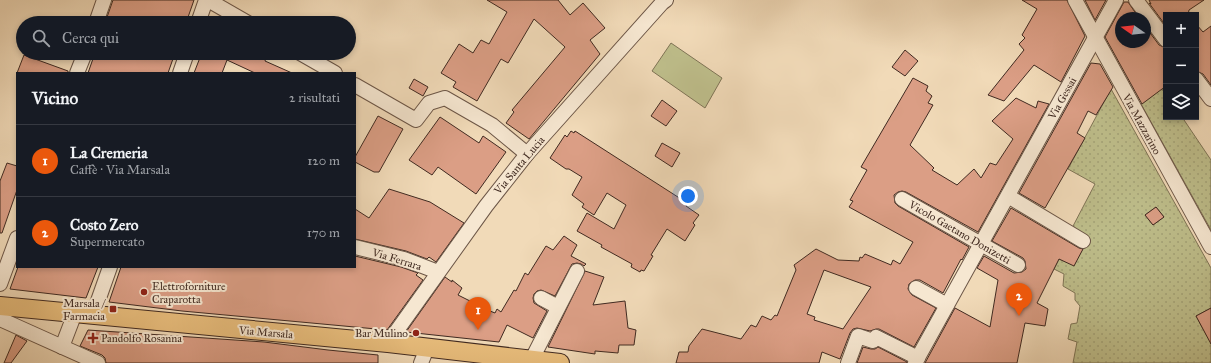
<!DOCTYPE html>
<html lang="it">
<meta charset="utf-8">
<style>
:root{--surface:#171b24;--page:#20242c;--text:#f1f3f6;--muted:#9ea1a6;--line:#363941;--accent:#ea580c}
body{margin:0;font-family:"IM FELL Great Primer",serif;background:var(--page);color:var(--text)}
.controls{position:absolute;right:12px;top:12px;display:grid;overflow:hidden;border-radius:0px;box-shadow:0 2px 6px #0003}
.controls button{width:36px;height:36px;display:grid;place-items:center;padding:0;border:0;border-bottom:1px solid var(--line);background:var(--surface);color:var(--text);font:20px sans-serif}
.compass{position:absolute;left:1115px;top:12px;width:36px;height:36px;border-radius:50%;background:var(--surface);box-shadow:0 2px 6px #0003;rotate:284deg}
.you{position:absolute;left:688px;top:196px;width:14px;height:14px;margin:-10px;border:3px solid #fff;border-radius:50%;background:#1a73e8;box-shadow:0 0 0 6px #1a73e833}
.badge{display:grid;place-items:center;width:26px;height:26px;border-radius:50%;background:var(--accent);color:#fff;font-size:13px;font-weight:700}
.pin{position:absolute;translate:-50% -33px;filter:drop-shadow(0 1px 2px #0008)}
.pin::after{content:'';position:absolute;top:21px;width:14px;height:12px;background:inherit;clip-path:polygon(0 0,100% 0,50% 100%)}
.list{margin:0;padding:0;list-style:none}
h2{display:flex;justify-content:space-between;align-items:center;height:52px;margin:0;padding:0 16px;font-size:17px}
h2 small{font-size:13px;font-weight:400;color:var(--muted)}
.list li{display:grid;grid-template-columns:26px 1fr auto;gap:12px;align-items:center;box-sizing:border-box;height:72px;padding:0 16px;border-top:1px solid var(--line)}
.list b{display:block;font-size:15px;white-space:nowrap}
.list p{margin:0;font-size:13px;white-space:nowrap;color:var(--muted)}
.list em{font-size:13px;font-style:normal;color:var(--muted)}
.icon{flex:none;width:22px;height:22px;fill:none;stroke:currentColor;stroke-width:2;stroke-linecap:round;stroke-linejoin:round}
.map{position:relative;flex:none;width:1211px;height:363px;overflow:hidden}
.search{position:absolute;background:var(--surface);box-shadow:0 2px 6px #0003;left:16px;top:16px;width:340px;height:44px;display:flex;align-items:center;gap:10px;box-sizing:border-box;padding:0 14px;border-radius:22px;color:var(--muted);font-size:15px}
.panel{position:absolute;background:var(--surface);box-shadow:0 2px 6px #0003;left:16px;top:72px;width:340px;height:196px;border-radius:0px}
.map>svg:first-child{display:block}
.grass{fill:url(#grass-dots);stroke:#7f7456;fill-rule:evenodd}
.park{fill:#bebe8b;stroke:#7f7456}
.building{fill:#db9e85;stroke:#402a21;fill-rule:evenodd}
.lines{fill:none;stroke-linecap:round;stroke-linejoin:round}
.minor-casing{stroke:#6c5647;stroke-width:16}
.major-casing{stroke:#402a21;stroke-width:20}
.minor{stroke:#f6e7d1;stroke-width:14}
.major{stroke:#e8bd7c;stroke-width:18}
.poi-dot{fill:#8f2418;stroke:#f6e7d1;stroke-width:1.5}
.labels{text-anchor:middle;stroke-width:4;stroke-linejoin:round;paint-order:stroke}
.street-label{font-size:11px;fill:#402a21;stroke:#f6e7d1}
.poi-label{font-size:11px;fill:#402a21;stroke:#f6e7d1;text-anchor:start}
</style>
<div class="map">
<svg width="1211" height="363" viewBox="0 0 1211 363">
<defs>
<pattern id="grass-dots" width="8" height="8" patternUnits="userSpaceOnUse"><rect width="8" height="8" fill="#bebe8b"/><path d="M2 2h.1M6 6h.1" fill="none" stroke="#a4a378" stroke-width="1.8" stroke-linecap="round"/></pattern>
</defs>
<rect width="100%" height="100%" fill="#f1dab8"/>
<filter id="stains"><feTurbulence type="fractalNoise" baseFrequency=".005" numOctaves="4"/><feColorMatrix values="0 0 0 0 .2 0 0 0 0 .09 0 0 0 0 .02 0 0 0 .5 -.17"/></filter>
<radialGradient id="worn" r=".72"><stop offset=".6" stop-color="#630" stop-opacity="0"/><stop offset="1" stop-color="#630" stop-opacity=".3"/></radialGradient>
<!-- grass -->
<g class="grass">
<polygon points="1160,86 1166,95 1166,117 1182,117 1211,160 1211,230 1141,104 1156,93"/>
<path d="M1111,89L1211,268V308L1196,316L1207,336L1211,334V363H1073L1077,342L1068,339L1071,324L1077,323L1080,306L1075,300V293L1063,286L1064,274L1054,269L1059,259L1074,265L1089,237L1072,228L1095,184L1068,169ZM1156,207L1164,217L1153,225L1145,215Z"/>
</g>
<!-- park -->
<polygon class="park" points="671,43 722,78 705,108 652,71"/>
<!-- building -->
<g class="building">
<polygon points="113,0 194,0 186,23 105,23"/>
<polygon points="487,0 558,0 570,15 583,3 605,28 590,40 600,54 529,139 506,123 514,112 512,110 565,47 534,19 508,63 501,59 477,101 453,87 456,82 441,73 459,44 473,53 481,40 489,44 507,12"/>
<polygon points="1022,0 1067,0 1085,36 1061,82 1034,65 1004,101 988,95 1024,50 1019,44 1025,38 1022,35 1037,9"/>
<polygon points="1085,0 1106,0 1095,20"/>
<polygon points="1149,0 1204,0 1189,10 1188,15 1166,15 1166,26 1149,3 1151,4"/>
<polygon points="1124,2 1128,2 1139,18 1121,18 1121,42 1145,42 1145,26 1159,45 1166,48 1166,86 1142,104 1105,37"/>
<polygon points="1196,24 1203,32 1211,26 1211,85 1203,74 1196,71"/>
<polygon points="905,50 918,61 905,76 892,67"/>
<polygon points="95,53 175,53 168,73 88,73"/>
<polygon points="209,53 258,53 266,57 265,61 292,73 255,73 227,60 222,73 194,73 201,55 207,58"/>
<polygon points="24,55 68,71 68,73 17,73"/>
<polygon points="1091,63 1100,64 1113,87 1096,115 1088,111 1077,133 1085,138 1045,208 1019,193"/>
<path d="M913,78L928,86L926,91L932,96L928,103L933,105L910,145L934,168L932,170L957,185L974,169L981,178L990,163L996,165L1013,139L992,121L1016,98L1036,108L1038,101L1049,104L978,232L906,192L902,191L898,192L894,195L895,203L898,206L969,247L962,260L961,259L943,293L920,280H915L909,284L908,289L912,295L936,308L914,347L879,329H876L870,331L857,328L853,329L850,333L840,359L822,352L819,363H676L679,352H688L689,346L702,329L741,339L751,325L756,327L762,316L771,320L775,315L777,316L796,270L794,265L816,249L838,260L859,261L860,257L862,258L865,254L891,265L893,260L900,264L913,242L849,207L853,201L850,200L867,170L861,167ZM824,270L871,287L843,329L814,320L815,317L807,314Z"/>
<polygon points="414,79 428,87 423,96 409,88"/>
<polygon points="662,100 677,111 666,126 651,116"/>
<polygon points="378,116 403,129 379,172 374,172 355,162 355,157"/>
<polygon points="440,117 479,143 483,136 506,152 476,194 438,167 432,175 409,160"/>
<polygon points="571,131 574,133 575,131 681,199 687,204 686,206 699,215 693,223 695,225 685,241 667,229 651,255 653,256 644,271 641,270 640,272 631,267 632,264 601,247 602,245 577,231 587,213 614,229 626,205 607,193 594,215 582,207 584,204 572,195 582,177 569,169 566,169 550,158 565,135 567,137"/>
<polygon points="662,143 680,153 672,167 655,156"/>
<polygon points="7,163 17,166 17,190 2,233 0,233 0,181"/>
<polygon points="389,189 430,202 464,223 436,262 429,257 427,259 406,251 355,239 355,209 369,218"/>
<polygon points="1156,207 1164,217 1153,225 1145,215"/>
<polygon points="1011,208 1079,248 1083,249 1074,266 1059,259 1037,303 1048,309 1045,326 1025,323 1017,363 925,363 955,308 990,327 998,280 977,268 984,256 1014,273 1022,272 1026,269 1025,261 1023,258 992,241"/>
<polygon points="564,236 577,245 571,256 586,264 584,266 581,264 577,263 572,264 555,296 541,290 537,291 534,294 533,298 534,303 547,311 533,338 507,325 499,342 406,332 445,277 452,282 452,280 462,288 458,295 490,311 495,313 497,309 501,312 514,290 516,291 525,273 528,275 546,246 553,250"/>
<polygon points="355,256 401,267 418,273 416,275 423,280 387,330 182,311 109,302 121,267 355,267"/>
<polygon points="18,267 98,267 86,298 10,289"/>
<polygon points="585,271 604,277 593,305 625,301 628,328 636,330 634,345 619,345 618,353 595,351 595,354 548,347"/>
<polygon points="1211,308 1211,344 1196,316"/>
<polygon points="88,330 264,342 328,350 378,355 378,363 106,363 105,358 102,355 80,346"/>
<polygon points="16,335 27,341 11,363 4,363"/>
<polygon points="863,347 871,349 875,349 878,347 907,362 907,363 857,363"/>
</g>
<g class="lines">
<!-- minor casing -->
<g class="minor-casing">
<g id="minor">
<polyline points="208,0 248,23"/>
<polyline points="1075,0 1211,247"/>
<polyline points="1136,0 1166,40"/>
<polyline points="96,23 104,0"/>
<polyline points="198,23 206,0"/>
<polyline points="300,53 335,73"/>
<polyline points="77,73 85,53"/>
<polyline points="180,73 187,53"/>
<polyline points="1196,79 1211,99"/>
<polyline points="355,85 416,120 429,103 445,98 492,125 527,154"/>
<polyline points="1008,196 1083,241"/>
<polyline points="902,199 1018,265"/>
<polyline points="355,247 404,259 438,272"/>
<polyline points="0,284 17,238"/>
<polyline points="916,288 947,305"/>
<polyline points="541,298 558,307"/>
<polyline points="93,315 110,267"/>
<polyline points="0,319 98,363"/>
<polyline points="388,343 486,206 527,154 662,3 666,0"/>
<polyline points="62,347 75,313"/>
<polyline points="532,359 577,271"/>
<polyline points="421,363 427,348"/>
<polyline points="848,363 858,336 873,341 876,337 918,358"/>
<polyline points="915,363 1116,0"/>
</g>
</g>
<!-- major casing -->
<g class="major-casing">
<polyline id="major" points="0,306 388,343 560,363"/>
</g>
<!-- minor -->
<use href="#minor" class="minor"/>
<!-- major -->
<use href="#major" class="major"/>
</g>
<!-- markers -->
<g class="poi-dot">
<circle cx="144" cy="292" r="4"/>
<rect x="109" y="305" width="8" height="8" rx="2"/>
<circle cx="416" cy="333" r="4"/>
<path d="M91 332h4v4h4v4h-4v4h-4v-4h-4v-4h4z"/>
</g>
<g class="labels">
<!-- street labels -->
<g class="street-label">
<text transform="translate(1062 98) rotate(-61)" y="4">Via Gessai</text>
<text transform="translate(1142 124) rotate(61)" y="4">Via Mazzarino</text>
<text transform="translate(519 165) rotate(-50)" y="4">Via Santa Lucia</text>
<text transform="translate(960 232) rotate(30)" y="4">Vicolo Gaetano Donizetti</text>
<text transform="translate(397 259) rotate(17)" y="4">Via Ferrara</text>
<text transform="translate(266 332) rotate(5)" y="4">Via Marsala</text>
</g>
<!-- poi labels -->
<g class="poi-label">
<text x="152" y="290">Elettroforniture<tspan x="152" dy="13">Craparotta</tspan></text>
<text x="105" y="307" text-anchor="end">Marsala /<tspan x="105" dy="13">Farmacia</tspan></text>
<text x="408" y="337" text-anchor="end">Bar Mulino</text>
<text x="101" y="342">Pandolfo Rosanna</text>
</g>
</g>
<rect width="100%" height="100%" filter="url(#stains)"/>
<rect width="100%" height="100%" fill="url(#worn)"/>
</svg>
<div class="controls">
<button>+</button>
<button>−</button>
<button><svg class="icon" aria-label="layers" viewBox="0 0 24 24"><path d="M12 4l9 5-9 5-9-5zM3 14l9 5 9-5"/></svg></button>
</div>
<svg class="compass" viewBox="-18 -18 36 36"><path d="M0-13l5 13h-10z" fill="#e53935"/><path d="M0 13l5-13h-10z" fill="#9ea1a6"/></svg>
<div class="you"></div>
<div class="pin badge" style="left:478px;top:330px">1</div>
<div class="pin badge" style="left:1019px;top:316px">2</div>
<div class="search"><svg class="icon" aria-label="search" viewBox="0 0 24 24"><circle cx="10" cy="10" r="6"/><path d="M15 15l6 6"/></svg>Cerca qui</div>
<section class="panel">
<h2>Vicino<small>2 risultati</small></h2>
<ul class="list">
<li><span class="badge">1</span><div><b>La Cremeria</b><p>Caffè · Via Marsala</p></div><em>120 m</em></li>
<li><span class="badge">2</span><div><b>Costo Zero</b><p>Supermercato</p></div><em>170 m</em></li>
</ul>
</section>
</div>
